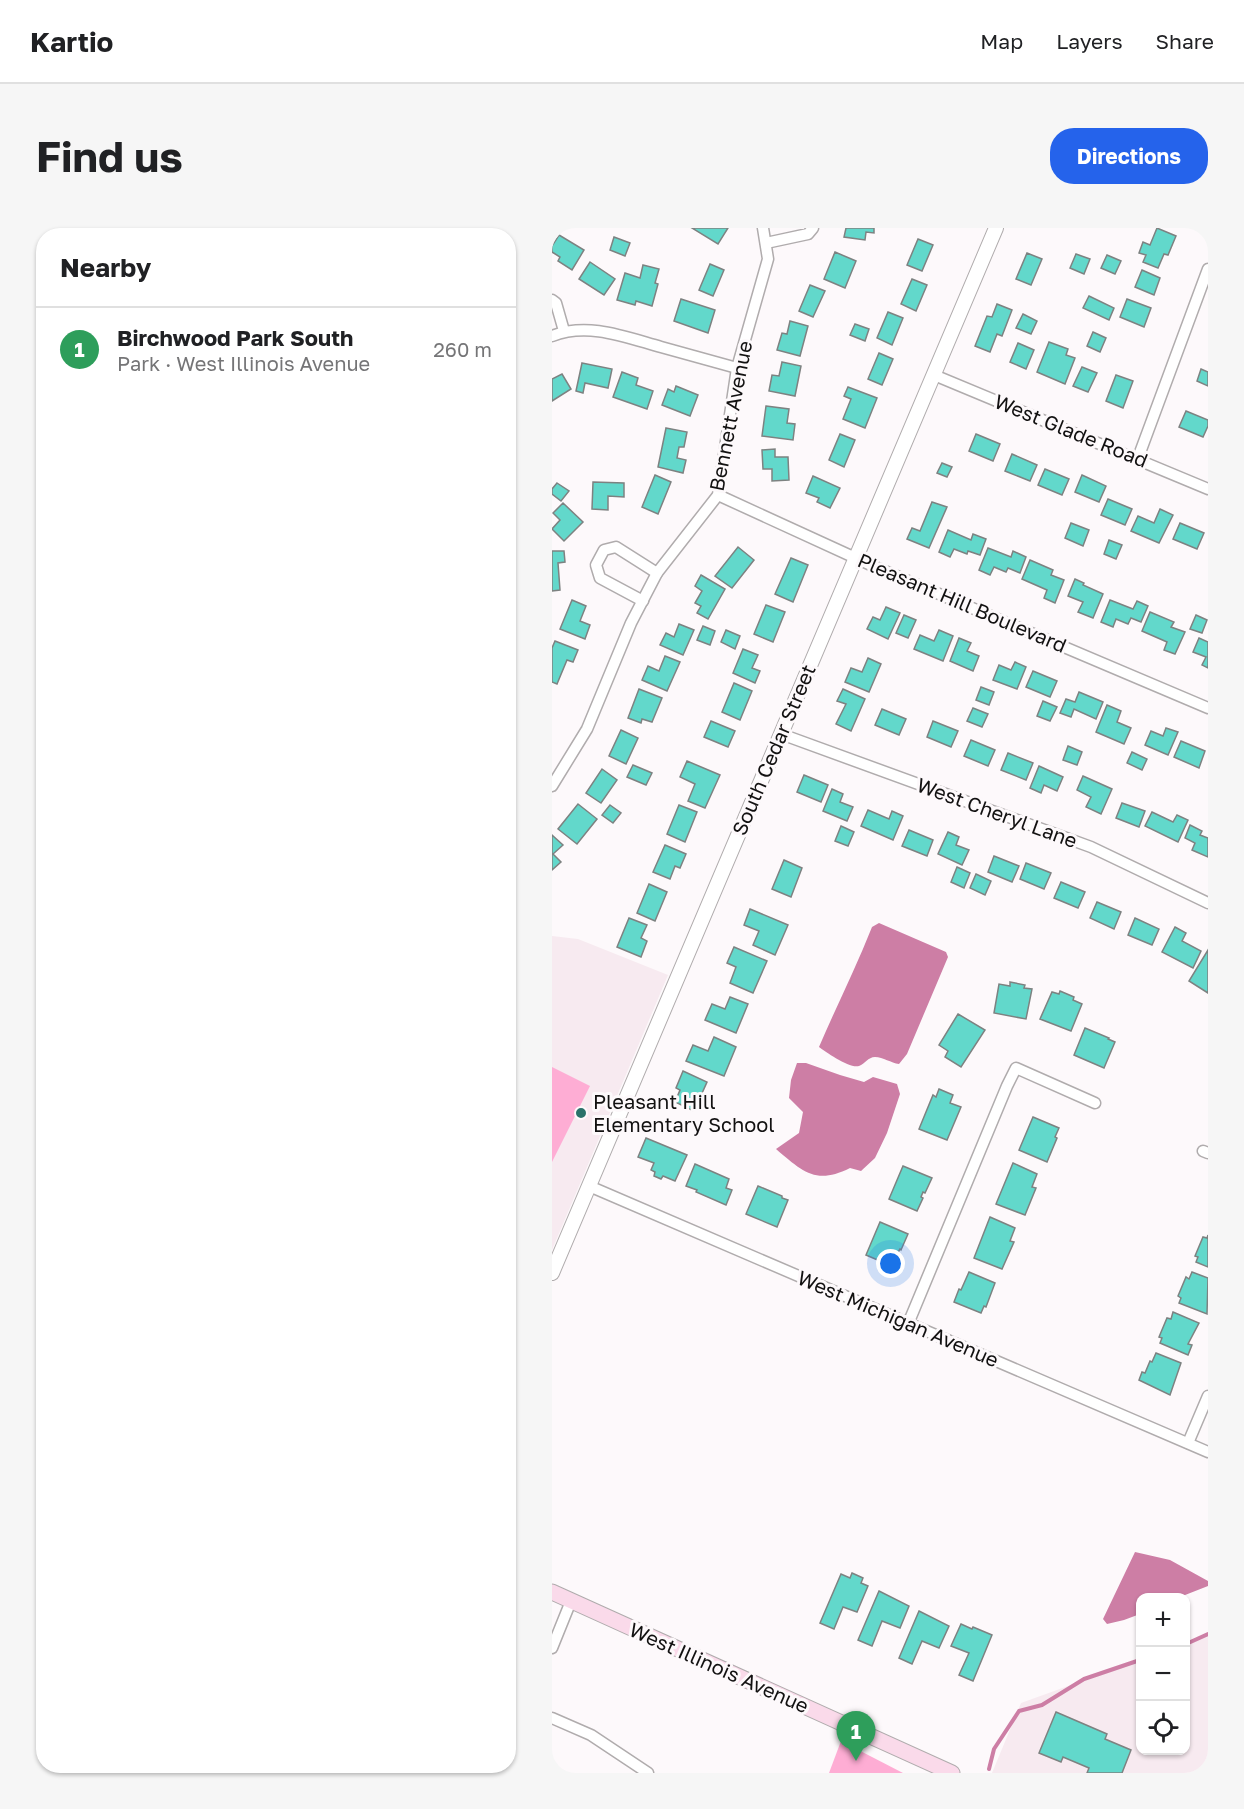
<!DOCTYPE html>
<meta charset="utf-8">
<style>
:root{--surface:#fff;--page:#f6f6f6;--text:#202124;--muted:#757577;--line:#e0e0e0;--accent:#2563eb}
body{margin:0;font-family:"Golos Text",sans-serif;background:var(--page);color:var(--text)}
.controls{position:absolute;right:18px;bottom:18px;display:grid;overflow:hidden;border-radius:12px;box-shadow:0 2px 4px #0004}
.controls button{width:54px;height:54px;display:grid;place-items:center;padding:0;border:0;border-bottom:2px solid var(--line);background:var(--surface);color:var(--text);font:30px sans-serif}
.you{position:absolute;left:339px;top:1036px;width:21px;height:21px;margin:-15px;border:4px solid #fff;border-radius:50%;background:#1a73e8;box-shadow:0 0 0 9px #1a73e833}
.badge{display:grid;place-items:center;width:39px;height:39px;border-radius:50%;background:var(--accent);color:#fff;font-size:20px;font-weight:700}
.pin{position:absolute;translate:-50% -50px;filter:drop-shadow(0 2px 3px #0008)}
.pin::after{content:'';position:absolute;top:32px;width:21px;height:18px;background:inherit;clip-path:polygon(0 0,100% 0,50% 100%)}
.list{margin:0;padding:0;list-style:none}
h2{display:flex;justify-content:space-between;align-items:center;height:78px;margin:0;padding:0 24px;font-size:26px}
h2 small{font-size:20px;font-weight:400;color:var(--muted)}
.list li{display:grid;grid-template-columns:39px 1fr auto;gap:18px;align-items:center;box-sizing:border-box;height:84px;padding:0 24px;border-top:2px solid var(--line)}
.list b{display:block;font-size:22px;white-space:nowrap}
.list p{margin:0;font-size:20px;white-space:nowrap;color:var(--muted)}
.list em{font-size:20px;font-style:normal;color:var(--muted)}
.icon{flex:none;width:33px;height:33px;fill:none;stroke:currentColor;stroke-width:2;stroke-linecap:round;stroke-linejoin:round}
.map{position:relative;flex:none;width:656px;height:1545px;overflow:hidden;border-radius:24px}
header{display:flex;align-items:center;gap:36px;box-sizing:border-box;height:84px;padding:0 30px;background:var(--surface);border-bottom:2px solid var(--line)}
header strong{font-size:28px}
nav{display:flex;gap:33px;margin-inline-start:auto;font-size:21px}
.intro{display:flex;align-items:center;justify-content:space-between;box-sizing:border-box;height:144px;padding:0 36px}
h1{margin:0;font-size:42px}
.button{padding:15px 27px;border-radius:24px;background:var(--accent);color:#fff;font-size:21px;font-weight:700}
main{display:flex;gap:36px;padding:0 36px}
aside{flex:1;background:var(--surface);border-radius:24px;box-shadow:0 2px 4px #0004}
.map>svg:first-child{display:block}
.built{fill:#f7eaf0}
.green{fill:#feadd4}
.water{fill:#cd7ea5}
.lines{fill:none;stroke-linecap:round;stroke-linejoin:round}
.stream{stroke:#cd7ea5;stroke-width:4}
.building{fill:#62d8cb;stroke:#7d8281;stroke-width:1.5}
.minor-casing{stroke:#b0acad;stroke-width:13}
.tertiary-casing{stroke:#b0acad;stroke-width:16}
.secondary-casing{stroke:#b0acad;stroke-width:17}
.minor{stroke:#fff;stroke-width:10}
.tertiary{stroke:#fff;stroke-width:14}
.secondary{stroke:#fadaea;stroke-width:15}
.poi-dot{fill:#2a726a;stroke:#fdf9fb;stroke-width:2}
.labels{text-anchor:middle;stroke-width:6;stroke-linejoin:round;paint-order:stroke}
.street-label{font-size:20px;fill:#121111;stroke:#fdf9fb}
.poi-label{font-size:20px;fill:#121111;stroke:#fdf9fb;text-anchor:start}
</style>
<header>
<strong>Kartio</strong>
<nav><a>Map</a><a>Layers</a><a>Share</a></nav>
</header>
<div class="intro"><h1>Find us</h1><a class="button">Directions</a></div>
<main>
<aside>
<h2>Nearby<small></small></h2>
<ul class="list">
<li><span class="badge" style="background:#2e9e5b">1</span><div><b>Birchwood Park South</b><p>Park · West Illinois Avenue</p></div><em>260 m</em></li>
</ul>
</aside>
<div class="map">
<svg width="656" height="1545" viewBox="0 0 656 1545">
<rect width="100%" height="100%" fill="#fdf9fb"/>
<!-- built -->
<g class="built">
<polygon points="0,708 26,711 116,747 0,1022"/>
<polygon points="656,1408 656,1545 440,1545 469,1475 588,1432 588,1522 634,1522 634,1416"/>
</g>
<!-- green -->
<g class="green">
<polygon points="0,839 38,858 0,934"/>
<polygon points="289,1513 351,1545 277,1545"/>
</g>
<!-- water -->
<g class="water">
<path d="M327,695L394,724L396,729L355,826L347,836C339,835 331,829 323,829C316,829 313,836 307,838C298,841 274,824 267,819C284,779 304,740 320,699Z"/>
<path d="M245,835H254L288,847L312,854L321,849L345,856L348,866L335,905L323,930L309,943L298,940C264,957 251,944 224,921L247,905L251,884L237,870L239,852Z"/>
<polygon points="583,1324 618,1332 656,1353 656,1358 628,1369 588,1370 588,1386 572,1392 555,1396 551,1391"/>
</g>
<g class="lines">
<!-- stream -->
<g class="stream">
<polyline points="634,1416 656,1406"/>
<polyline points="437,1541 442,1521 467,1483 490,1477 532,1451 588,1432"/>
</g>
</g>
<!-- building -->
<g class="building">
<polygon points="140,0 176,0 166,16"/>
<polygon points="294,0 322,0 322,5 314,4 313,12 292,9"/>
<polygon points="605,0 624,8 616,27 612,26 606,40 591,34 594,27 587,25 591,14 598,17"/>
<polygon points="7,7 32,22 20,42 6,33 8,29 0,24 0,18"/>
<polygon points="62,9 78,15 73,28 58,22"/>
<polygon points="366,11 381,17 370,43 355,37"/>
<polygon points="283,24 304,33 293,60 272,51"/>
<polygon points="475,25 490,31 479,57 464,51"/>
<polygon points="524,26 538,31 532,46 518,40"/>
<polygon points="555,27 569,33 563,46 549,40"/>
<polygon points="38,34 63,51 52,67 27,51"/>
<polygon points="158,36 172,42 161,68 147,62"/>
<polygon points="91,37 107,41 103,55 106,56 100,78 84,73 83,77 65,72 73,45 88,50"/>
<polygon points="590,42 608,50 602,67 583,59"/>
<polygon points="360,51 375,57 364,83 349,76"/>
<polygon points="258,57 273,63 261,89 247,83"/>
<polygon points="537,68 562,80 557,92 531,80"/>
<polygon points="129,71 163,82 156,105 122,93"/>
<polygon points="575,71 599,80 592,99 568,89"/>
<polygon points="445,76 460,82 450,108 445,106 438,124 423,118 435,88 440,89"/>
<polygon points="336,84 351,90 340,117 325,110"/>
<polygon points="471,86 485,93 479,106 464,100"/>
<polygon points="238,93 256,98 248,128 225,122 230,105 235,106"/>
<polygon points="303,96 317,101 313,113 298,107"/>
<polygon points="541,104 554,110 548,124 535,118"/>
<polygon points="497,114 516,121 514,127 523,130 513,156 485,144"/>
<polygon points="466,115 482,122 474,141 458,134"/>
<polygon points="327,125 341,131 330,157 316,151"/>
<polygon points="230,134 249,138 243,168 217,163 220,147 227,148"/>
<polygon points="30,135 60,141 56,160 33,155 31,165 24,163"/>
<polygon points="530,139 545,145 536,164 521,158"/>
<polygon points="649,141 656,144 656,158 645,153"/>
<polygon points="70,144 86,150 84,157 101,163 95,181 61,169"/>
<polygon points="10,146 19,161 0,173 0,151"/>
<polygon points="564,147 581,153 571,180 554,173"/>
<polygon points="124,158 146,167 138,188 110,177 116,161 122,164"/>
<polygon points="296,159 325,170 313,200 291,191 299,171 292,168"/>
<polygon points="214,178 237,181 235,195 243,196 241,212 210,208"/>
<polygon points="634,183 656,192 656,198 651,209 627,199"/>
<polygon points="114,200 135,204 132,219 127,219 125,230 134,232 131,245 106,239"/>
<polygon points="288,206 303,212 292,239 277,232"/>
<polygon points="424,206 448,216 441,233 417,223"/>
<polygon points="223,221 223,229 236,229 237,252 220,253 220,241 211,241 210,222"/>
<polygon points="460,226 485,237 478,253 453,243"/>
<polygon points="390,235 400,239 395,249 385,245"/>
<polygon points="493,241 517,251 510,267 486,257"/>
<polygon points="103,247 119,254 106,286 90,279"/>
<polygon points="530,247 554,258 547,274 523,264"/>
<polygon points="261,248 288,260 278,280 265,274 267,270 254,265"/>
<polygon points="41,254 72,255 72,269 56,268 56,282 40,281"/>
<polygon points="5,255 17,263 9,273 0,266 0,261"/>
<polygon points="556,271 580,281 573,297 549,287"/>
<polygon points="380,274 395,279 377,320 355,311 360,300 368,303"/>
<polygon points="11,275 31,294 12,313 0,301 8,292 1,285"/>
<polygon points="608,281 621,287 607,315 579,303 586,288 602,295"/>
<polygon points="519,295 537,302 531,318 513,310"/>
<polygon points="628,295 652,305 645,321 621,311"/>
<polygon points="396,302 419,312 421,306 434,311 428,327 416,323 415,326 402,321 398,329 387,324"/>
<polygon points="557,312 570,317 564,331 552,326"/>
<polygon points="186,319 202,332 180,360 163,348"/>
<polygon points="436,320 459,329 461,323 474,329 468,345 456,340 454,344 442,339 438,347 427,342"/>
<polygon points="0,323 12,323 13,334 6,335 8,362 0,363"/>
<polygon points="239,330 256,337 241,374 223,366"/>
<polygon points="478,332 501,342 499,347 512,352 503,375 492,370 495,362 470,351"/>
<polygon points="149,347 173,361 156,391 145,385 149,378 143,375 150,363 143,358"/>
<polygon points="523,351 532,355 531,357 551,366 541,390 526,384 531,374 516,368"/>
<polygon points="20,372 34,378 28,393 38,397 33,411 8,401"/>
<polygon points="558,372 581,381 585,373 596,378 589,394 579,390 576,396 564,391 561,399 549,394"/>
<polygon points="214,377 233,384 221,414 202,406"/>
<polygon points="334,379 348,385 336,411 315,401 321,389 328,392"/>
<polygon points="598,384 622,394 619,399 633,404 623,426 612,422 615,414 590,403"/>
<polygon points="352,387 364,392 356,410 344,405"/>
<polygon points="644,387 655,392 650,405 638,401"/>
<polygon points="127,396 142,402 131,427 108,417 114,405 122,409"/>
<polygon points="151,398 163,403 158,417 145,412"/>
<polygon points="174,402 188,408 183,421 169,414"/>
<polygon points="387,402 401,408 391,433 362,421 368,407 382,413"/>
<polygon points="407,410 419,415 415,423 427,428 421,443 398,433"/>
<polygon points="647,410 656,414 656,440 650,437 654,429 641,424"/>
<polygon points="3,413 26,422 21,434 15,432 5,456 0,454 0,420"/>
<polygon points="191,421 206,427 200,440 208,443 203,455 181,445"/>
<polygon points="113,428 128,434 115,463 90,452 96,438 107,443"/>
<polygon points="316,430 329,436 317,464 293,454 299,440 310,444"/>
<polygon points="463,434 474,439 465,461 441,452 447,437 459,442"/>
<polygon points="481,443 505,453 498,469 474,459"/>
<polygon points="182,455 200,463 188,492 170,484"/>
<polygon points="429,459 442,464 437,477 424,472"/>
<polygon points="87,461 110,470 100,494 90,491 89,495 76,490"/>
<polygon points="291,461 313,471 299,503 284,496 294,476 285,473"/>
<polygon points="527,464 551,474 544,491 522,481 519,489 508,485 514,471 523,474"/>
<polygon points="491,473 505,479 498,493 485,488"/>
<polygon points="555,477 569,483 565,494 579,500 572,516 544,504"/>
<polygon points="421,480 436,486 430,499 415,493"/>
<polygon points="330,481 354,491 347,507 323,497"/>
<polygon points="159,493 183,503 176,519 152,509"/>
<polygon points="381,493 406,503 399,519 375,509"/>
<polygon points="614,500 626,504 616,527 593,517 599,503 611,508"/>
<polygon points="69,502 86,510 74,536 57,528"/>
<polygon points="419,512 443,522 436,538 412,528"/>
<polygon points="629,513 653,523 647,540 622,529"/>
<polygon points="516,518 530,524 525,537 511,532"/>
<polygon points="580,524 595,531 590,542 575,535"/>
<polygon points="456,525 481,535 474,552 449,542"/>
<polygon points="135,533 168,547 153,580 136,573 143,556 128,549"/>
<polygon points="81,537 100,545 94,557 75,549"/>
<polygon points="487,538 511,549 505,563 492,557 489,565 478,560"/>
<polygon points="50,541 65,552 49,575 34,565"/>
<polygon points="252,547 276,557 269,574 245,564"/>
<polygon points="531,548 560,561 549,586 534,579 539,569 525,562"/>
<polygon points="280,561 291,566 288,574 301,579 295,593 271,583"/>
<polygon points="570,575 593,583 587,599 564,590"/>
<polygon points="26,576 45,591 25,616 6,601"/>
<polygon points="58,577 69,585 61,595 50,587"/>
<polygon points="127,577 145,584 133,614 115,606"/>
<polygon points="316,582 337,591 340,583 351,588 341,612 309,598"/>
<polygon points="600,584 621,594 625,587 636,592 626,614 593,598"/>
<polygon points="638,597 650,603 648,607 656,610 656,629 640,622 643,615 633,610"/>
<polygon points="289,598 302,604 296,618 283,613"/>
<polygon points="357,602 381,612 375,628 350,618"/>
<polygon points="396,604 407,609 404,617 417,622 410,637 386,626"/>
<polygon points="0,607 11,617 1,626 9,634 0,642"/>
<polygon points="113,617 134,626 128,640 123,638 118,651 101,644"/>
<polygon points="442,628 467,638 460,654 436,644"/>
<polygon points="232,632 250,640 239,669 220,661"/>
<polygon points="474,635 499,645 492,661 468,651"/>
<polygon points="405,639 418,645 412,660 399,654"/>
<polygon points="424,646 439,653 433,667 418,660"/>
<polygon points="509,654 533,664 526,680 502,670"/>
<polygon points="97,656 115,664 103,693 85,685"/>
<polygon points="545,674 569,684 562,701 538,690"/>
<polygon points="198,681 236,697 223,727 201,717 207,703 192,697"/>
<polygon points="77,690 95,697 89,710 95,713 89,729 65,719"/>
<polygon points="583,690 607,701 600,717 576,707"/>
<polygon points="623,699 634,705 630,713 649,723 641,740 610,724"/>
<polygon points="182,719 215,733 201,765 178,755 184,739 175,735"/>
<polygon points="656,722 656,765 637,753"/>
<polygon points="458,754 473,757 472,760 480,761 474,791 442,785 447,756 458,758"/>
<polygon points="508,763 522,769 521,772 530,776 519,803 488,791 500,764 507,766"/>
<polygon points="178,769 196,776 184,805 153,792 160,776 173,781"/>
<polygon points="406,786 433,802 409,839 393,829 396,823 387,817"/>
<polygon points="533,800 557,810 556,811 563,814 552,840 522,827"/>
<polygon points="162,809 184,819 172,848 134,833 141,817 156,823"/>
<polygon points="131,843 155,854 142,883 123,874 128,862 124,860"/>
<polygon points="387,861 401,867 398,875 409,879 395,912 367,901 381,867 384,869"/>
<polygon points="481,889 507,900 503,909 505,910 495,934 467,922"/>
<polygon points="94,910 135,927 123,953 111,948 109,951 102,948 103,944 99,942 102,935 86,929"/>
<polygon points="461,935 485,946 480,959 484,960 473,987 444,976"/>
<polygon points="143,936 177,951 174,960 180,962 174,977 144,964 145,962 134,958"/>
<polygon points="351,938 380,950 373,965 371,964 369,969 371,970 365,983 337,971"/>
<polygon points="206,958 230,968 230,970 236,972 225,999 194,986"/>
<polygon points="438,989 463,1000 458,1013 462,1014 450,1041 422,1030"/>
<polygon points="328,994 356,1006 349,1022 348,1021 345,1026 347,1027 342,1039 314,1027"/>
<polygon points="656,1007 656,1039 644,1034 646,1029 643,1028 651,1009 655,1010"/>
<polygon points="417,1044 443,1055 434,1079 432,1078 429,1085 402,1074 407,1061 409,1062"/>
<polygon points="640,1044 656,1050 655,1086 627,1075 629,1070 626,1068 634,1049 637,1051"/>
<polygon points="621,1084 647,1095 636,1116 640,1117 636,1127 608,1115 610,1110 607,1109 615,1090 619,1091"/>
<polygon points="604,1125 629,1135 618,1167 587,1152 590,1144 593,1145 598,1133 600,1134"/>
<polygon points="300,1345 311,1350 309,1355 316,1358 305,1384 291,1379 282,1401 268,1395 289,1346 298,1350"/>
<polygon points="327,1363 357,1378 348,1400 330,1393 320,1418 306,1412"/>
<polygon points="367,1383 397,1398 387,1420 370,1413 360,1436 347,1430"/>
<polygon points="409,1396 420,1401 421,1399 440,1407 421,1453 407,1447 417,1425 399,1418"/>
<polygon points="504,1484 555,1506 553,1511 579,1522 570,1545 535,1545 537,1540 511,1529 509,1534 487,1525"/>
</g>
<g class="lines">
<!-- minor casing -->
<g class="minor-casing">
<g id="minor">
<polyline points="214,15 256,6 261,0"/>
<polyline points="0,72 4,75 12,103"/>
<path d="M0,108C36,94 73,109 109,119C134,126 159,133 185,140"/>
<polyline points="382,147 656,261"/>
<polyline points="586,230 656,41"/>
<polyline points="166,267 321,338 656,480"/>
<polyline points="91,373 48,350 44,337 52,322 64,319 105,345"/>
<polyline points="229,506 539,619 656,675"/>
<polyline points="0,558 35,501 79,395 105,345 166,267 185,140 216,31 211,0"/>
<polyline points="651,923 656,925"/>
<polyline points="37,958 656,1224"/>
<polyline points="356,1096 455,858 464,840 543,875"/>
<polyline points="636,1215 656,1168"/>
<polyline points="0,1420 19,1373"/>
<polyline points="0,1490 39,1507 96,1545"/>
</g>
</g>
<!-- tertiary casing -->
<g class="tertiary-casing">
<polyline id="tertiary" points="0,1045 444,0"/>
</g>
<!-- secondary casing -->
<g class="secondary-casing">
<polyline id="secondary" points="0,1364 400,1545"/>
</g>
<!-- minor -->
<use href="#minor" class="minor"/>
<!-- tertiary -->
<use href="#tertiary" class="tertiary"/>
<!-- secondary -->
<use href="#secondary" class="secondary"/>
</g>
<!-- markers -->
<circle class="poi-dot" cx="29" cy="885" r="6"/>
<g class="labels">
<!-- street labels -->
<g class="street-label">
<text transform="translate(179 188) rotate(-79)" y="7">Bennett Avenue</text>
<text transform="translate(519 203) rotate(22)" y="7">West Glade Road</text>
<text transform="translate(410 375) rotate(23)" y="7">Pleasant Hill Boulevard</text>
<text transform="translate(222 522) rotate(-67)" y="7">South Cedar Street</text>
<text transform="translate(445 585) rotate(20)" y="7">West Cheryl Lane</text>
<text transform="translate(346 1091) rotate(23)" y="7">West Michigan Avenue</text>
<text transform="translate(167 1440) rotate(24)" y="7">West Illinois Avenue</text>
</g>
<!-- poi labels -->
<g class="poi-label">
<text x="41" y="881">Pleasant Hill<tspan x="41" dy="23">Elementary School</tspan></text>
</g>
</g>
</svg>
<div class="controls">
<button>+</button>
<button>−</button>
<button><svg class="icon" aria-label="locate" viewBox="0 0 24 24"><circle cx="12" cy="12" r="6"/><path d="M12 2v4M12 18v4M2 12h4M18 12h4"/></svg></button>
</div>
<div class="you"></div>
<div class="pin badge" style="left:304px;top:1533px;background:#2e9e5b">1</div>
</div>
</main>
